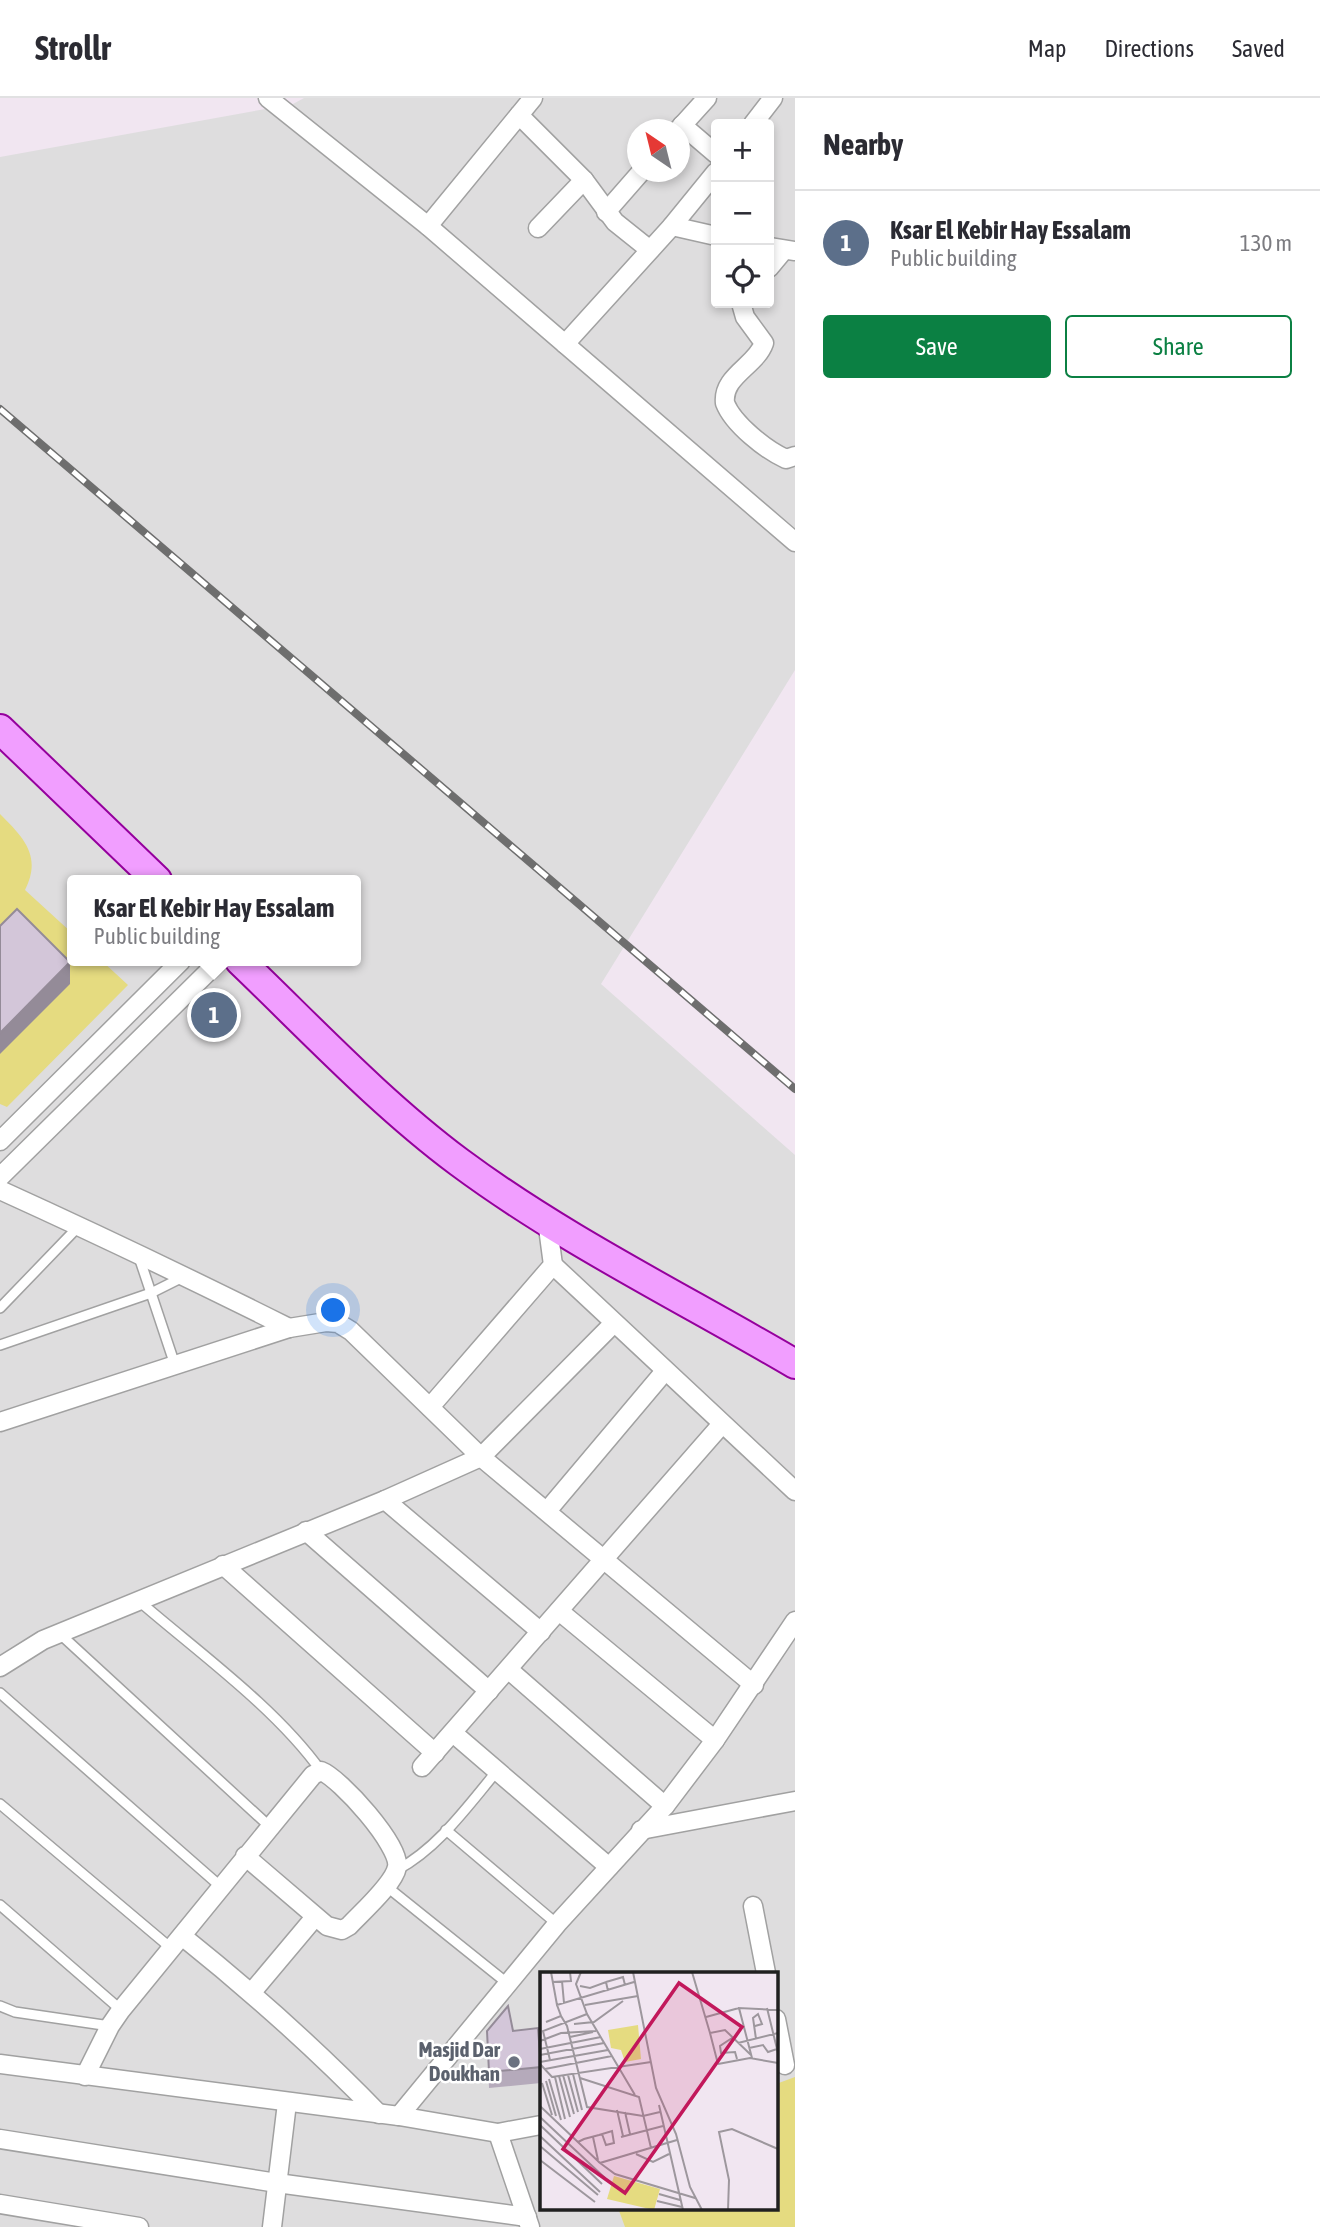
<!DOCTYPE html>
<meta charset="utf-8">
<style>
:root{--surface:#fff;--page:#f2f2f3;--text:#2b2b33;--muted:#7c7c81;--line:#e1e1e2;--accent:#0b8043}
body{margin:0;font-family:"Asap Condensed",sans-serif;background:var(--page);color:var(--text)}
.controls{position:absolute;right:21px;top:21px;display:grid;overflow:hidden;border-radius:7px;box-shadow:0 4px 10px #0003}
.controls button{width:63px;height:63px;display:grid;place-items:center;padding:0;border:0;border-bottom:2px solid var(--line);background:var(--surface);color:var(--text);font:35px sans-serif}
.compass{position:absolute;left:627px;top:21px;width:63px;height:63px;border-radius:50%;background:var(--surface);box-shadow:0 4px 10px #0003;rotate:325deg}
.you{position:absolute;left:334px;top:1213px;width:24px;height:24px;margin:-18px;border:5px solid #fff;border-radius:50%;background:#1a73e8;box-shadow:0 0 0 10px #1a73e833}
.badge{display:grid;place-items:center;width:46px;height:46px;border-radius:50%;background:var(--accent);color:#fff;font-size:23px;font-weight:700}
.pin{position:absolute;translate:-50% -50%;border:4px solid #fff;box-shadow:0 2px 7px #0006}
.popup{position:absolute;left:67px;top:777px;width:294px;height:91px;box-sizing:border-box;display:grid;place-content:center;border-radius:7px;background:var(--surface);filter:drop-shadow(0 2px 5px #0005);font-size:23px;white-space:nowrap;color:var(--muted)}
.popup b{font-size:26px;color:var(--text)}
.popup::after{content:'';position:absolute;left:50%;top:100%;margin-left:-14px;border:14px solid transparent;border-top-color:var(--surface)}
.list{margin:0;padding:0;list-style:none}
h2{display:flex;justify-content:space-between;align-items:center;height:91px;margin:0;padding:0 28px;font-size:30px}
h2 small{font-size:23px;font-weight:400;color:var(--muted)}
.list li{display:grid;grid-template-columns:46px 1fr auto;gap:21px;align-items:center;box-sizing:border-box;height:105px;padding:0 28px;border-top:2px solid var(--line)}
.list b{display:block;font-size:26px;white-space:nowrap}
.list p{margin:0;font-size:23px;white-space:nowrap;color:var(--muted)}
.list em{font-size:23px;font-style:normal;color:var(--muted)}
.actions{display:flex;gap:14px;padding:21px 28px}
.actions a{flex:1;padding:16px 0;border:2px solid var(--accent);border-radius:7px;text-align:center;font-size:24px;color:var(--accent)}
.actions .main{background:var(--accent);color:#fff}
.icon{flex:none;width:38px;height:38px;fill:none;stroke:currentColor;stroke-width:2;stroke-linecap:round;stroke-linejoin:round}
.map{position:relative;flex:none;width:795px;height:2129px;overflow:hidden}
header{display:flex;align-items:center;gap:42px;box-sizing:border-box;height:98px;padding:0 35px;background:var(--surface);border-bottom:2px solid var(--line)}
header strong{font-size:33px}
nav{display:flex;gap:38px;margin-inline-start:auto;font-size:24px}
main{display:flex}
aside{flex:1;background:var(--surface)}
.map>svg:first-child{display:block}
.residential{fill:#deddde;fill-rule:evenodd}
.pitch{fill:#e5db80}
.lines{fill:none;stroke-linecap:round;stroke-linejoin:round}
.service-casing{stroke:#a1a1a1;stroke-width:12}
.minor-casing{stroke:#a1a1a1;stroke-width:21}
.primary-casing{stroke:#95009d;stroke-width:32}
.service{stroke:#fff;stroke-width:9}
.minor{stroke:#fff;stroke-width:18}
.primary{stroke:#f19eff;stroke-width:28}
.rail-casing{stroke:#6e6e6e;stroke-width:8}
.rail{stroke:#fff;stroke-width:5;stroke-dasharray:16;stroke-linecap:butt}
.wall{fill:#b5aabb}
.shaded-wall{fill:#948b98}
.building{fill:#d3c6d9;stroke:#948b98;stroke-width:2}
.worship-dot{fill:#6b7280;stroke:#fff;stroke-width:2.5}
.labels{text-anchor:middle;stroke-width:5;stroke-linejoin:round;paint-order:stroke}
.worship-label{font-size:21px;font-weight:bold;fill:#5b616d;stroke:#fff;text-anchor:end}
.inset-road{fill:none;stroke:#9d979d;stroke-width:2}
.view{fill:#c2185b;fill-opacity:0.15;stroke:#c2185b;stroke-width:3.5}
.inset-edge{fill:none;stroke:#202020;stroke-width:3.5}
</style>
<header>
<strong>Strollr</strong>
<nav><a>Map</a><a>Directions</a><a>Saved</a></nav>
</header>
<main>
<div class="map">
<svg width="795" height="2129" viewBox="0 0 795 2129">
<rect width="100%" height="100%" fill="#f1e6f1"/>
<!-- residential -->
<path class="residential" d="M304,0H795V572L601,886L795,1057V2129H0V59L293,6ZM716,26H769V205H716ZM638,32H680V74H638ZM72,782H356V863H72ZM541,1875H776V2110H541Z"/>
<!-- pitch -->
<g class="pitch">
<path d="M0,716C24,740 42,758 25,792L72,835V863H102L128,887L7,1009L0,1006Z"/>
<polygon points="795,1979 795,2129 625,2129 618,2110 776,2110 776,1986"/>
</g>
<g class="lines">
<!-- service casing -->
<g class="service-casing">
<g id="service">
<polyline points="139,1159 175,1267"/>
<polyline points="0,1210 78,1129"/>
<polyline points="0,1247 151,1195 185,1178"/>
<path d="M139,1503C198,1554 276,1610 321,1673"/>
<polyline points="59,1535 269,1728"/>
<polyline points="0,1595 220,1788"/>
<polyline points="0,1706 172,1851"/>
<polyline points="446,1732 557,1826"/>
<path d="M397,1772C438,1750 467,1709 497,1673"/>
<polyline points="386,1788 507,1885"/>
<polyline points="0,1807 121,1912"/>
<polyline points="0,1908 15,1914 110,1928"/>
</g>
</g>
<!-- minor casing -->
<g class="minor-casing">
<g id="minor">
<polyline points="268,0 428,128 565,246"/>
<polyline points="519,17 584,82 615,124 650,152"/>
<polyline points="753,26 773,0"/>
<polyline points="682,27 716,56"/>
<polyline points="678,32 707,0"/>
<polyline points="606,114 641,74"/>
<polyline points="428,128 533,0"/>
<polyline points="672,128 716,74"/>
<polyline points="538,130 584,82"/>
<polyline points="716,138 672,128 565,246 795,444"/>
<polyline points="769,149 795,153"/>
<polyline points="769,170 784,152"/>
<path d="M741,205L745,219L764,245C756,268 722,278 725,305C733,326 766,352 786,361L795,358"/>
<polyline points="0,1043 181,863"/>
<polyline points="0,1079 219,863"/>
<path d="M0,1092C97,1136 193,1182 289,1230"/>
<polyline points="553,1167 795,1393"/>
<polyline points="430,1309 553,1167 547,1122"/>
<polyline points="0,1324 289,1230 326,1224 338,1225 351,1233 481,1359 754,1587"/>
<polyline points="385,1402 541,1534"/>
<polyline points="547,1413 665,1273"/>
<polyline points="306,1433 489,1593"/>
<polyline points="223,1467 435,1655"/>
<polyline points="559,1513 715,1642"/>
<polyline points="0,1569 43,1542 385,1402 481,1359 613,1226"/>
<polyline points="509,1572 665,1708"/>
<polyline points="453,1635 609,1769"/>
<polyline points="422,1669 722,1326"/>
<polyline points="641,1732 795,1703"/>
<polyline points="753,1808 766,1875"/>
<path d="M182,1838C252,1894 317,1952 379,2016"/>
<polyline points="252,1894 315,1819"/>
<polyline points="776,1921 785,1967"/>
<polyline points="0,1966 399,2018"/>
<path d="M85,1978L110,1928L121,1912L313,1677L321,1673C340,1680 401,1748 397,1769C394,1786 362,1814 349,1828L342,1832L327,1828L245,1758"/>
<polyline points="541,2027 498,2035 399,2018 557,1826 665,1708 715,1642 795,1523"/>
<polyline points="498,2035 530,2129"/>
<polyline points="0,2041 277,2085 527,2119"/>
<polyline points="0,2106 139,2129"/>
<polyline points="272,2129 287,2005"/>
</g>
</g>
<!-- primary casing -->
<g class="primary-casing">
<g id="primary">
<polyline points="0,631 157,782"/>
<path d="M240,863C311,931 380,1005 459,1064C564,1142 683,1200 795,1266"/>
</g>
</g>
<!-- service -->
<use href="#service" class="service"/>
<!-- minor -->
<use href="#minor" class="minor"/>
<!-- primary -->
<use href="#primary" class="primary"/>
<!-- rail casing -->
<g class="rail-casing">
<polyline id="rail" points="0,311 795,991"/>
</g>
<!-- rail -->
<use href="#rail" class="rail"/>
</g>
<!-- wall -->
<polygon class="wall" points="487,1933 513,1933 541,1962 541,1985 489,1990"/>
<!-- shaded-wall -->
<polygon class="shaded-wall" points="70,864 70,886 0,956 0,935"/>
<!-- building -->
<g class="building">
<polygon points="17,811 70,864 0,935 0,828"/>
<polygon points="508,1908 513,1933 538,1930 541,1969 489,1974 487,1933"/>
</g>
<!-- markers -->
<circle class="worship-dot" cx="514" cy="1964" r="7"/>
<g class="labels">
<!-- worship labels -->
<g class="worship-label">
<text x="500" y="1959">Masjid Dar<tspan x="500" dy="24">Doukhan</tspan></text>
</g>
</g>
<!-- overview -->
<g transform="translate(540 1874)">
<rect width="238" height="238" fill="#f1e6f1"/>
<path d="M98,53L101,87L85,90L81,78L71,76L68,58ZM74,204L120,217L114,238L67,227Z" fill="#e5db80"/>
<path class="inset-road" d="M11,0L17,33L94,10M41,0L36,12L47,42L95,123M93,0L116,116L136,162L150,215L162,238M152,0L170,61M22,9L24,31M12,10L31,9L30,0M66,10L83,5L85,13M40,14L50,16L66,10L68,19M45,33L98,24M227,36L238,81M21,44L27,54L47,135L103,144L120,140M166,45L199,36M6,50L21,44L17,33M34,52L54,50L83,29M215,54L222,52L218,42L213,46L216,67M30,65L53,60M192,66L180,74L181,81L195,80L197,87M0,69L21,61L56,59M198,71L238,61M209,76L223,73L228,80L237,77M0,77L61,65M0,83L64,71M212,86L199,36L238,38M10,88L3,59L47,42M0,90L68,78M0,92L12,105L111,90M178,92L170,61L185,58L211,83M178,92L210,86L238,91M5,97L72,84M33,102L42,138M23,103L34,142M28,103L38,140M19,104L30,145M15,105L25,147M40,106L99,125L111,176M9,107L21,148M6,109L16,144M2,111L12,143M119,133L143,238M0,134L60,191M77,138L83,164M85,140L90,162M0,145L65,206M0,153L62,212M0,164L60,220M53,165L58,188M81,165L123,154M137,168L60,191L75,202L155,226M38,170L44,167L59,163L72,159L74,171L66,173L62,162M0,174L58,223M96,182L113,190L129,182M0,188L55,230M119,222L140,228M117,229L142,235M188,238L189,208L179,160L192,157L238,177"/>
<path class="view" d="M139,11L202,55L85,221L23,177Z"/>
<rect width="238" height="238" class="inset-edge"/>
</g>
</svg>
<div class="controls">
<button>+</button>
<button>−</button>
<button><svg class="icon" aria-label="locate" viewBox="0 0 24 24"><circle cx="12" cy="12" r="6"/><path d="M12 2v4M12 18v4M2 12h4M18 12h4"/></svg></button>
</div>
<svg class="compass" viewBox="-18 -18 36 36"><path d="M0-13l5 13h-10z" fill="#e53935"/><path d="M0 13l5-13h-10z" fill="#7c7c81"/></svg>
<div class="you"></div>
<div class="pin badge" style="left:214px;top:917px;background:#5c6f8a">1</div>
<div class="popup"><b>Ksar El Kebir Hay Essalam</b>Public building</div>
</div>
<aside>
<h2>Nearby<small></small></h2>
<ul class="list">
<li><span class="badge" style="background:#5c6f8a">1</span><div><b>Ksar El Kebir Hay Essalam</b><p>Public building</p></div><em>130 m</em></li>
</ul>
<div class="actions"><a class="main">Save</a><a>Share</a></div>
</aside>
</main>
